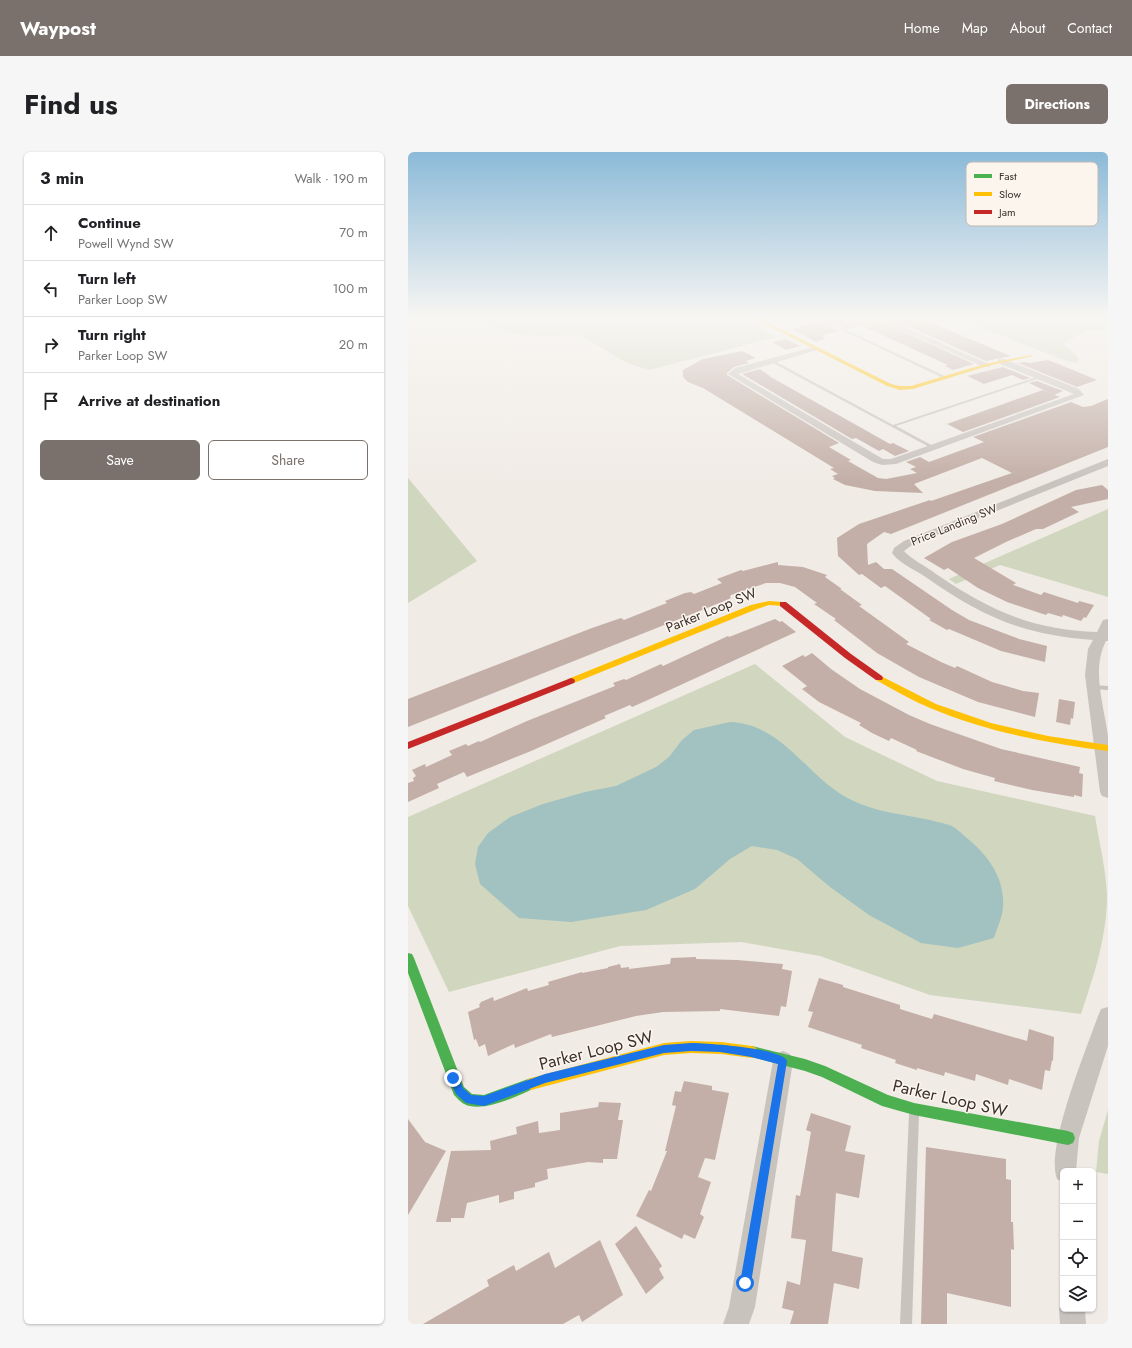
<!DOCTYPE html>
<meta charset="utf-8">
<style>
:root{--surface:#fff;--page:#f6f6f6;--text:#202124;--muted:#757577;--line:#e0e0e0;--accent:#7a716c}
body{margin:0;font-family:Jost,sans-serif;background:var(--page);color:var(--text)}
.controls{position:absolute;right:12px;bottom:12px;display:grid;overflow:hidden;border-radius:6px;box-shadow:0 1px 3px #0004}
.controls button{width:36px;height:36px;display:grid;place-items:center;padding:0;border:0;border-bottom:1px solid var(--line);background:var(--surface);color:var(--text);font:20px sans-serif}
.stop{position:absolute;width:12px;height:12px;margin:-9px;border:3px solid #1a73e8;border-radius:50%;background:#fff}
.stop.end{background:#1a73e8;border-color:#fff;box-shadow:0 1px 4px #0008}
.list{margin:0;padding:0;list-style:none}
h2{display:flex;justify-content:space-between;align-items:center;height:52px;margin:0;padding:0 16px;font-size:17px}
h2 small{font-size:13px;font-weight:400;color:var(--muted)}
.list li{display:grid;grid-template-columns:26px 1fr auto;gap:12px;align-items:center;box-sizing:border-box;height:56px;padding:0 16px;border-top:1px solid var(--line)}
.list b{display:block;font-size:15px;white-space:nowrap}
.list p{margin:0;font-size:13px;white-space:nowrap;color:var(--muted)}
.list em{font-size:13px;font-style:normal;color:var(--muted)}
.actions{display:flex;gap:8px;padding:12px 16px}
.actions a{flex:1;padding:9px 0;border:1px solid var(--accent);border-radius:6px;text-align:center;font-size:14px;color:var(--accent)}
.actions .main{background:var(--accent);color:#fff}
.icon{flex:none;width:22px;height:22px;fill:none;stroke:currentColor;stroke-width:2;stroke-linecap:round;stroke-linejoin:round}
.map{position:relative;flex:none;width:700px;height:1172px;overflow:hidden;border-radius:6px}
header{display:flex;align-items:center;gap:24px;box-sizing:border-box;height:56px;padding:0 20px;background:var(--accent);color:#fff}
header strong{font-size:19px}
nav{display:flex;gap:22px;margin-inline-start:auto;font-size:14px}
.intro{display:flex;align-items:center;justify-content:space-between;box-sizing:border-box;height:96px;padding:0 24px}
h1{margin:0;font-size:28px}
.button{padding:10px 18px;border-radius:6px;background:var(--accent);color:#fff;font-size:14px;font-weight:700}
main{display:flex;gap:24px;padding:0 24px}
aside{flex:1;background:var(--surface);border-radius:6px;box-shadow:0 1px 3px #0004}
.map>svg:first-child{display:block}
.green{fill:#d1d6bf}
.water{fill:#a1c2c1}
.building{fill:#c3afa7}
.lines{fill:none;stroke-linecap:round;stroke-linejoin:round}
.lane{fill:#c9c3be;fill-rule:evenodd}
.street{fill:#c9c3be;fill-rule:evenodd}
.fast{fill:#4caf50;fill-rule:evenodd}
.slow{fill:#ffc107;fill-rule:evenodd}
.jam{fill:#c62828;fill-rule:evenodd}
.route{fill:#1a73e8}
.labels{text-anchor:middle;stroke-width:3;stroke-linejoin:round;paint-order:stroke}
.far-street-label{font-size:12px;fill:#3b302b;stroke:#fbf5ee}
.street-label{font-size:14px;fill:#3b302b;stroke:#fbf5ee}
.near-street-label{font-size:17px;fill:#3b302b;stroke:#fbf5ee}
.key{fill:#fbf5ee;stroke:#c1bab4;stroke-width:1}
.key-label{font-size:11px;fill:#3b302b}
</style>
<header>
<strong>Waypost</strong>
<nav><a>Home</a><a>Map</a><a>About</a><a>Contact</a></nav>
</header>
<div class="intro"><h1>Find us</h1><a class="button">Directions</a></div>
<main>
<aside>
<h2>3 min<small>Walk · 190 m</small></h2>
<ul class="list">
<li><svg class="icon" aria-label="ahead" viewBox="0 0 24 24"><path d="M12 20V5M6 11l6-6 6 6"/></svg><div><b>Continue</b><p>Powell Wynd SW</p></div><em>70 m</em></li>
<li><svg class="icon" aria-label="left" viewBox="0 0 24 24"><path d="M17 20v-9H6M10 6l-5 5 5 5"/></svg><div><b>Turn left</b><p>Parker Loop SW</p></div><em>100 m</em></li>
<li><svg class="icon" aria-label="right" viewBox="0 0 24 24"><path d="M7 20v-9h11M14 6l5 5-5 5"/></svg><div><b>Turn right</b><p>Parker Loop SW</p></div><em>20 m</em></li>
<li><svg class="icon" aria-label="arrive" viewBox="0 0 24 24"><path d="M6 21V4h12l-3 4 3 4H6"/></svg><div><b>Arrive at destination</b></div></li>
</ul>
<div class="actions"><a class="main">Save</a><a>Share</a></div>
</aside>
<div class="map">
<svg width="700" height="1172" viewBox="0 0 700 1172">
<rect width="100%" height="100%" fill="#f0ebe5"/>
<!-- green -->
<g class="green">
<polygon points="49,166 332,166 369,185 241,218 219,211 172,183 128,184 96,179 77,171"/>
<polygon points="549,166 700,166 700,178 678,178 655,192 670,205 670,211 656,208"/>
<polygon points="0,326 69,409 0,451"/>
<polygon points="700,357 700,445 592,413 548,432 541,427"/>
<path d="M347,512L437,585L529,629L687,664C691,689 698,718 699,743C699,785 686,823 673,862L522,843L412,804L333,790L212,794L41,840L0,754V665Z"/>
<polygon points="700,958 700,1022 688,1020 691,989"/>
</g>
<!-- water -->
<path class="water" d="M322,570C373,572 396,620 436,644C468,663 506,662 541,673C548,675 555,683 560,687C580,703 597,727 595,754C595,764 589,776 586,786L550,796L513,791L461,763L422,735L389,707L369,698L344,694L322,707L287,737L238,758L163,770L111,766L72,732L67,712L70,695L80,681L102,665L135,652L177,640L208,634L248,615L261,605L274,588L286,578Z"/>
<!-- building -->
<g class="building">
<polygon points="425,166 466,166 566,212 545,218 537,214 540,213 452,173 439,177 420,168"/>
<polygon points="482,166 511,166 603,204 578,209"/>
<polygon points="412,170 431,179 415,183 416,187 408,190 384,177"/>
<polygon points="378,187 392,194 378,198 364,190"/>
<polygon points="334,199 348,206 338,209 341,211 326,215 319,221 319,223 431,291 421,295 443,308 440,309 470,326 478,327 509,321 502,317 508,315 498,310 512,305 521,310 576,290 565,285 663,250 675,255 683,254 700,247 700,295 483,382 476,380 459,392 460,413 468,410 476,417 484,417 544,458 561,468 611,487 639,494 637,510 593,499 541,477 539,478 521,468 523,467 477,434 473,436 454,422 451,423 430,404 429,386 451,372 522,348 523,349 604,321 574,306 506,332 515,341 467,339 437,333 425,327 427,326 424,324 430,322 422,317 426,316 295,236 280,230 275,225 275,218 295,207"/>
<polygon points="639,208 643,209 689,228 669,235 610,211 618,210 622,211"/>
<polygon points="595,215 622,226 615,228 604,223 576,232 559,224"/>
<polygon points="352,217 362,224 361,224 482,292 485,291 501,299 487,304 475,297 471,299 448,286 444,287 334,222"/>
<polygon points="629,229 655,239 646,243 621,231"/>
<polygon points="635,238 652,245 555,280 539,272"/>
<polygon points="694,333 700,338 700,347 663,355 671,360 635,377 628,377 598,390 566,406 608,431 605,433 633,443 636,440 670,451 671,449 686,453 678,466 676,465 673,469 655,463 654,465 640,461 638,463 599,450 570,436 540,416 536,418 516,406 544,390 594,372 668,338"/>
<polygon points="370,410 370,413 395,415 419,423 417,425 434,437 432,437 454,453 451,454 501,490 498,492 533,510 547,516 549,514 584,530 615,539 631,541 627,565 570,550 511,525 469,501 426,468 428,467 406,452 409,451 387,435 372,431 358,431 323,443 322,445 323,446 314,450 0,575 0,547 184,476 213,466 216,468 246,456 259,451 257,449 277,441 283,440 286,442 314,431 309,427 333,418 335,419"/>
<polygon points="367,467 372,470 374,469 388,480 242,547 224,555 222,553 196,564 198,566 123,599 59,625 56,620 29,632 31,636 0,650 0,631 6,629 5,626 8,624 4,618 17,612 18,615 44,603 41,599 58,592 60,594 71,589 72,590 119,569 207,534 205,531 216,527 218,528 253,512 255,514 320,484 321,485"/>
<polygon points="404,501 423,517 452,537 501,563 522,572 593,597 672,615 671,621 675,622 674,645 666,643 666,645 624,638 586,629 587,626 555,617 508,599 509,598 483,586 481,589 464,581 451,573 453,571 411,550 394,537 399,534 374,514 395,503 397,505"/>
<polygon points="651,547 667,550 665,567 663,566 662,573 648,570"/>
<polygon points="288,805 288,807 329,808 375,812 374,817 384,819 378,855 373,854 371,864 312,857 312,859 255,860 228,864 144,885 143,882 107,896 106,892 80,904 77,892 71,895 68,887 66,888 60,860 72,855 71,853 73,850 85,845 86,849 119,836 120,839 141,833 140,830 174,820 174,821 200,816 200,815 212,812 213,816 221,815 221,817 262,812 263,806"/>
<polygon points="411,826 435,833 435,835 492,853 492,857 524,867 526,862 619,889 621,877 646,885 645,909 644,908 642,919 637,918 634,938 601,927 600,933 568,922 567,929 537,920 536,924 509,916 509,918 487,911 488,908 453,896 454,893 400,875 405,860 400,859"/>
<polygon points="276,929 304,934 304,938 321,941 307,1008 297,1006 290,1025 303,1030 292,1062 296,1065 287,1087 276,1082 274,1087 228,1064 241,1038 243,1039 259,999 257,999 268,954 264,953 267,939 273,940"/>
<polygon points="191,950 213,951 210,968 215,968 209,1007 195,1007 195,1011 180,1010 139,1017 140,1027 127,1031 127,1035 106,1040 106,1047 91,1051 91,1043 59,1051 56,1066 43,1066 43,1070 28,1070 43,999 83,998 82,989 109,982 108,975 130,969 131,981 152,978 152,961 190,955"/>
<polygon points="403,961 443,974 437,999 457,1003 451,1046 428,1041 424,1099 455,1106 451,1137 426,1131 420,1172 382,1172 386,1159 374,1156 379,1129 392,1133 398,1088 383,1086 388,1043 392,1044 403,980 398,978"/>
<polygon points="0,967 17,990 38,999 0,1063"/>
<polygon points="518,995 598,1007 598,1027 603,1028 603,1070 605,1070 606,1098 603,1097 603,1155 539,1141 539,1172 513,1172"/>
<polygon points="228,1074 254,1114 251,1117 256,1126 238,1142 207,1092"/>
<polygon points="192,1088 215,1143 174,1170 171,1163 155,1172 15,1172 81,1134 79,1128 106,1113 108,1119 141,1100 147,1116"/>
</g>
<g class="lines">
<!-- lane -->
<g class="lane">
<polygon points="413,166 539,225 540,226 537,227 408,166"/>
<polygon points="363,208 365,208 485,273 632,224 635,225 488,274 527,295 527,296 525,297 363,210"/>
<polygon points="684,533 700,534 700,538 684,537 683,535"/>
<polygon points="506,957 510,958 511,962 504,1172 492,1172 501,962 502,958"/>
</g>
<!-- street -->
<g class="street">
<polygon points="467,166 477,166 583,213 582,215 576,215"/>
<polygon points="405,195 412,197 330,222 475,307 483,307 666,242 590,211 590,207 596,207 671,237 676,243 488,312 474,313 465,310 320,222 327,216"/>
<path d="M700,307V314L504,393L496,399C504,408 518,414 528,422C581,458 624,478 689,480L695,468L700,467V489H698C683,518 696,553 700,584C700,604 700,626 700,646L694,644L692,640L677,523L680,497L685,488C615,483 575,465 519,426C508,418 492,412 484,401L486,396L496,389Z"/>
<path d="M700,855V894L671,986L668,1019H655V1030L649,1027C637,997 678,898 690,864L693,857Z"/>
<polygon points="375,899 382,902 385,909 347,1155 341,1172 315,1172 321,1155 365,909 368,902"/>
<polygon points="655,1148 655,1157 677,1157 678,1172 652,1172 651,1157"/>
</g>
<!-- fast -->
<g class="fast">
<path d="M0,801L4,802L6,806L56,935L64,942L76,943L123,926L127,928L129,932L127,936C110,944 80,958 62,954C55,953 51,948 46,943L0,821Z"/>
<polygon points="344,894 397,907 417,914 480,943 506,951 660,979 665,981 667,986 665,991 660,993 506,963 474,954 414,925 397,919 340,904 338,900 340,896"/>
</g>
<!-- slow -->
<g class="slow">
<polygon points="345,166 351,166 483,232 492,234 503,234 577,212 623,203 625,204 580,214 505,237 492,238 479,234"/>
<polygon points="361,449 375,450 379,452 375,454 361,453 349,457 166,531 160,531 159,529 160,527 343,453"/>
<path d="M471,523L528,552L583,571L640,584L700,593V599C639,591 579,580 522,556C503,548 486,538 468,528L467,526Z"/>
<polygon points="283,889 313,890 344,894 348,896 350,900 348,904 344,906 313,902 283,901 256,903 123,938 119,936 117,932 119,928 123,926 256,891"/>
</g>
<!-- jam -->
<g class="jam">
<polygon points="372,450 378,450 443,502 474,524 475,526 474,528 468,528 437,506 372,454"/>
<polygon points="163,526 166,527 167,529 166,531 0,597 0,590"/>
</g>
</g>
<!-- sky -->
<linearGradient id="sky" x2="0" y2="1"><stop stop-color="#8bbad8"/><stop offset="0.5" stop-color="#f8f6f3"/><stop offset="1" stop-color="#f8f6f3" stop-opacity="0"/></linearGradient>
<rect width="700" height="331" fill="url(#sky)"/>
<!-- route -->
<path class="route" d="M283,891C298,891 374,896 379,909L343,1131L341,1135L337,1137L334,1135L332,1131L370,912L343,905L312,900L283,899L256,901L137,931L76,954L58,951L48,942L41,926L42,923H49L55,936L63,943L76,944L137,922L256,893Z"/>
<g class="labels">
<!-- far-street labels -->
<g class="far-street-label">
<text transform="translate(546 373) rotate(-22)" y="4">Price Landing SW</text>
</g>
<!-- street labels -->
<g class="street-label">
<text transform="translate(303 458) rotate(-22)" y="5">Parker Loop SW</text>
</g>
<!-- near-street labels -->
<g class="near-street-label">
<text transform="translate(188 898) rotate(-14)" y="6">Parker Loop SW</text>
<text transform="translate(542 946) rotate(13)" y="6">Parker Loop SW</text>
</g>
</g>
<!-- legend -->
<rect x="558" y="10" width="132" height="64" rx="6" class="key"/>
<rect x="566" y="22" width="18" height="4" fill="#4caf50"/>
<rect x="566" y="40" width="18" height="4" fill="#ffc107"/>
<rect x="566" y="58" width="18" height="4" fill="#c62828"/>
<g class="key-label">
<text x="591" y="28">Fast</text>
<text x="591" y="46">Slow</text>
<text x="591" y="64">Jam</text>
</g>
</svg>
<div class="controls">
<button>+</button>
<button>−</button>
<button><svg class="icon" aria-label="locate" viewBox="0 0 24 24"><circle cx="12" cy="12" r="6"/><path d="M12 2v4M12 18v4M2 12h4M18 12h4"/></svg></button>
<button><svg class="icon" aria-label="layers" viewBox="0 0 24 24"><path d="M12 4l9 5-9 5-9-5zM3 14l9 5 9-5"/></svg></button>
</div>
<div class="stop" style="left:337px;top:1131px"></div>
<div class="stop end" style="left:45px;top:926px"></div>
</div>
</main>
